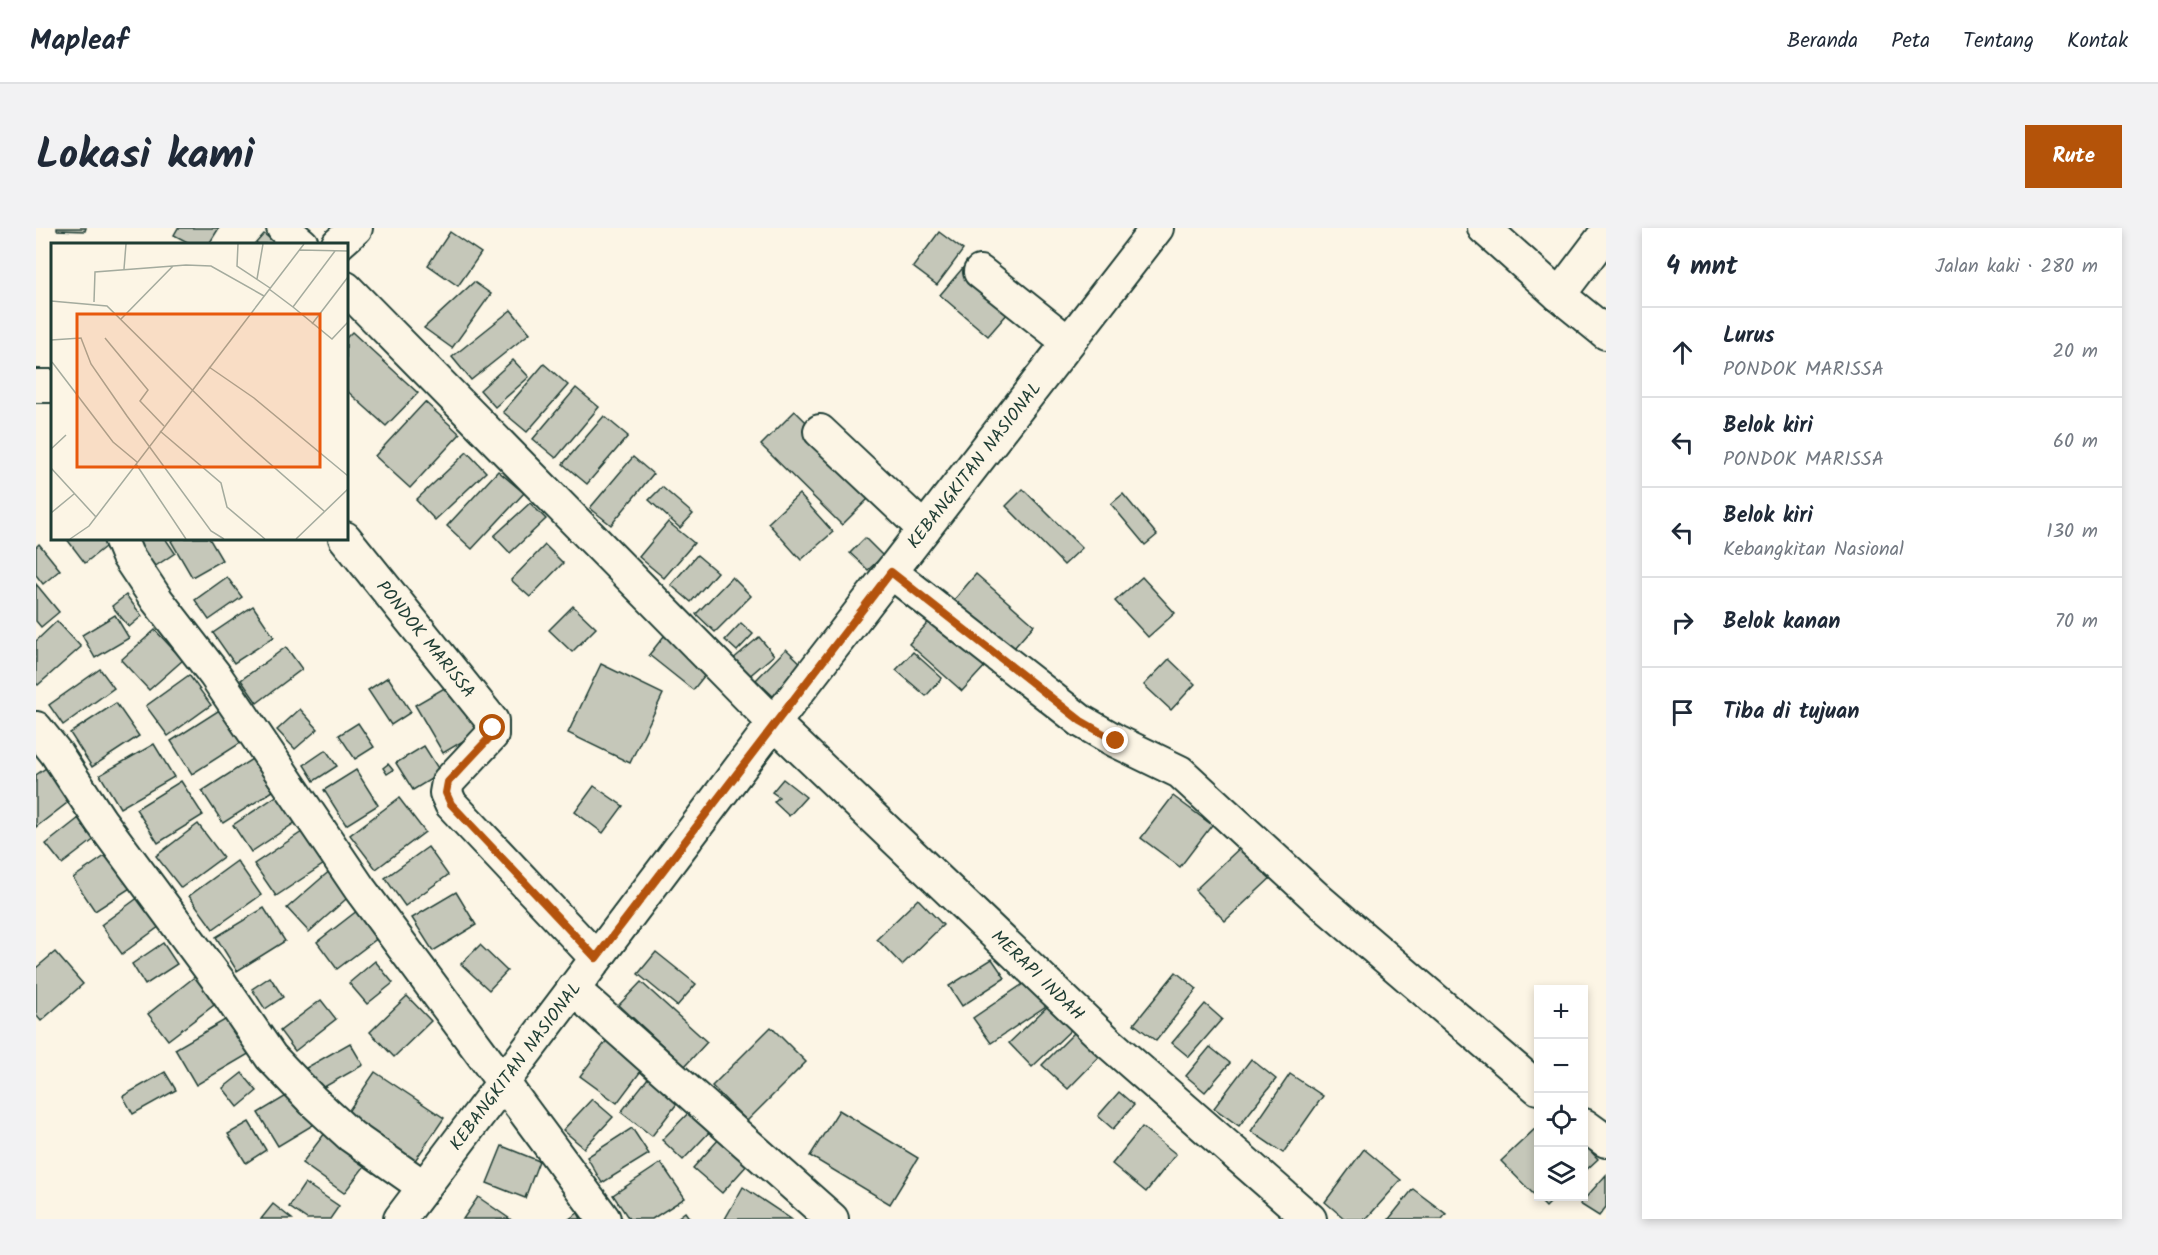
<!DOCTYPE html>
<html lang="id">
<meta charset="utf-8">
<style>
:root{--surface:#fff;--page:#f2f2f3;--text:#1f2937;--muted:#747a83;--line:#e0e1e3;--accent:#b45309}
body{margin:0;font-family:Kalam,sans-serif;background:var(--page);color:var(--text)}
.controls{position:absolute;right:18px;bottom:18px;display:grid;overflow:hidden;border-radius:0px;box-shadow:0 3px 9px #0003}
.controls button{width:54px;height:54px;display:grid;place-items:center;padding:0;border:0;border-bottom:2px solid var(--line);background:var(--surface);color:var(--text);font:30px sans-serif}
.stop{position:absolute;width:18px;height:18px;margin:-14px;border:4px solid #b45309;border-radius:50%;background:#fff}
.stop.end{background:#b45309;border-color:#fff;box-shadow:0 2px 6px #0008}
.list{margin:0;padding:0;list-style:none}
h2{display:flex;justify-content:space-between;align-items:center;height:78px;margin:0;padding:0 24px;font-size:26px}
h2 small{font-size:20px;font-weight:400;color:var(--muted)}
.list li{display:grid;grid-template-columns:39px 1fr auto;gap:18px;align-items:center;box-sizing:border-box;height:90px;padding:0 24px;border-top:2px solid var(--line)}
.list b{display:block;font-size:22px;white-space:nowrap}
.list p{margin:0;font-size:20px;white-space:nowrap;color:var(--muted)}
.list em{font-size:20px;font-style:normal;color:var(--muted)}
.icon{flex:none;width:33px;height:33px;fill:none;stroke:currentColor;stroke-width:2;stroke-linecap:round;stroke-linejoin:round}
.map{position:relative;flex:none;width:1570px;height:991px;overflow:hidden;border-radius:0px}
header{display:flex;align-items:center;gap:36px;box-sizing:border-box;height:84px;padding:0 30px;background:var(--surface);border-bottom:2px solid var(--line)}
header strong{font-size:28px}
nav{display:flex;gap:33px;margin-inline-start:auto;font-size:21px}
.intro{display:flex;align-items:center;justify-content:space-between;box-sizing:border-box;height:144px;padding:0 36px}
h1{margin:0;font-size:42px}
.button{padding:15px 27px;border-radius:0px;background:var(--accent);color:#fff;font-size:21px;font-weight:700}
main{display:flex;gap:36px;padding:0 36px}
aside{flex:1;background:var(--surface);border-radius:0px;box-shadow:0 3px 9px #0003}
.map>svg:first-child{display:block}
.building{fill:#c5c7b9;stroke:#1f3d34;stroke-width:1.5}
.lines{fill:none;stroke-linecap:round;stroke-linejoin:round}
.minor-casing{stroke:#1f3d34;stroke-width:36}
.minor{stroke:#fcf5e5;stroke-width:32}
.route{stroke:#b45309;stroke-width:8}
.labels{text-anchor:middle;stroke-width:4.5;stroke-linejoin:round;paint-order:stroke}
.street-label{font-size:18px;fill:#1f3d34;stroke:#fcf5e5}
.inset-road{fill:none;stroke:#a4ab9e;stroke-width:1.5}
.view{fill:#e8590c;fill-opacity:0.15;stroke:#e8590c;stroke-width:3}
.inset-edge{fill:none;stroke:#1f3d34;stroke-width:3}
</style>
<header>
<strong>Mapleaf</strong>
<nav><a>Beranda</a><a>Peta</a><a>Tentang</a><a>Kontak</a></nav>
</header>
<div class="intro"><h1>Lokasi kami</h1><a class="button">Rute</a></div>
<main>
<div class="map">
<svg width="1570" height="991" viewBox="0 0 1570 991">
<rect width="100%" height="100%" fill="#fcf5e5"/>
<filter id="ink" filterUnits="userSpaceOnUse"><feTurbulence type="fractalNoise" baseFrequency=".0167" numOctaves="2"/><feDisplacementMap in="SourceGraphic" scale="12" xChannelSelector="R" yChannelSelector="G"/><feConvolveMatrix kernelMatrix="1 2 1 2 8 2 1 2 1" color-interpolation-filters="sRGB"/></filter>
<g filter="url(#ink)">
<!-- building -->
<g class="building">
<polygon points="21,0 50,0 49,3 21,2"/>
<polygon points="142,0 183,0 173,16 155,16 138,7"/>
<polygon points="414,4 445,25 422,58 392,37"/>
<polygon points="903,4 927,22 901,57 877,39"/>
<polygon points="228,6 241,16 219,16"/>
<polygon points="931,35 979,77 952,108 904,67"/>
<polygon points="438,54 455,66 416,120 388,100"/>
<polygon points="475,82 494,105 435,152 416,129"/>
<polygon points="316,104 382,165 350,198 310,162 310,110"/>
<polygon points="477,132 493,149 459,179 444,162"/>
<polygon points="508,136 532,157 491,204 467,184"/>
<polygon points="540,160 563,179 520,230 497,211"/>
<polygon points="389,174 424,206 374,260 339,228"/>
<polygon points="759,183 840,263 806,297 725,217"/>
<polygon points="568,188 592,208 551,256 527,236"/>
<polygon points="431,224 450,244 399,292 380,272"/>
<polygon points="597,229 617,246 575,297 554,280"/>
<polygon points="462,243 488,265 436,321 411,298"/>
<polygon points="626,259 657,286 644,300 613,272"/>
<polygon points="987,261 1046,320 1028,337 970,278"/>
<polygon points="763,266 797,304 765,332 732,295"/>
<polygon points="1087,266 1121,307 1109,317 1075,276"/>
<polygon points="494,275 510,291 474,325 458,308"/>
<polygon points="632,294 658,315 628,350 603,329"/>
<polygon points="30,310 70,310 74,315 49,335"/>
<polygon points="108,310 129,310 139,325 112,343 96,318"/>
<polygon points="139,310 173,310 186,332 156,349 135,313"/>
<polygon points="829,310 847,328 832,342 814,325"/>
<polygon points="3,316 24,342 7,356 0,347 0,319"/>
<polygon points="509,317 527,335 494,369 475,352"/>
<polygon points="661,327 681,344 655,374 635,357"/>
<polygon points="940,346 998,397 971,428 913,378"/>
<polygon points="191,349 206,369 173,392 159,372"/>
<polygon points="696,349 715,368 679,404 660,386"/>
<polygon points="1106,349 1139,385 1112,409 1079,373"/>
<polygon points="0,356 23,384 5,399 0,393"/>
<polygon points="90,367 106,388 93,399 76,378"/>
<polygon points="217,378 238,409 198,435 177,405"/>
<polygon points="537,378 560,400 536,424 513,402"/>
<polygon points="79,387 93,410 59,430 46,407"/>
<polygon points="897,389 950,437 926,463 873,416"/>
<polygon points="21,393 45,419 2,457 0,455 0,413"/>
<polygon points="705,395 717,406 701,423 689,412"/>
<polygon points="119,402 147,432 113,462 85,432"/>
<polygon points="628,408 672,443 657,462 613,427"/>
<polygon points="723,409 738,427 711,450 696,432"/>
<polygon points="250,419 266,441 221,475 205,452"/>
<polygon points="750,421 768,438 738,469 720,452"/>
<polygon points="877,424 906,450 890,468 860,442"/>
<polygon points="1133,431 1159,456 1135,482 1108,457"/>
<polygon points="565,436 627,466 594,535 532,505"/>
<polygon points="64,441 78,460 27,497 13,477"/>
<polygon points="153,447 175,477 132,508 110,478"/>
<polygon points="352,449 375,484 355,497 332,462"/>
<polygon points="417,455 444,503 407,525 379,477"/>
<polygon points="80,475 103,508 56,539 34,505"/>
<polygon points="185,481 206,514 156,546 135,513"/>
<polygon points="264,481 282,501 259,521 241,502"/>
<polygon points="322,495 338,519 319,531 303,507"/>
<polygon points="118,516 138,549 84,580 64,547"/>
<polygon points="388,518 405,545 377,562 360,535"/>
<polygon points="290,522 301,538 278,553 268,537"/>
<polygon points="216,531 237,563 187,595 166,563"/>
<polygon points="352,536 357,542 351,546 347,540"/>
<polygon points="10,540 35,572 0,599 0,547"/>
<polygon points="320,542 342,577 310,597 288,562"/>
<polygon points="747,551 770,569 753,588 738,574 743,569 736,564"/>
<polygon points="145,553 167,587 122,615 100,581"/>
<polygon points="558,558 587,578 567,605 539,584"/>
<polygon points="245,565 263,592 215,624 197,597"/>
<polygon points="1137,568 1176,597 1144,639 1105,610"/>
<polygon points="363,570 389,604 340,641 314,607"/>
<polygon points="43,590 60,610 26,636 10,616"/>
<polygon points="162,596 187,629 145,660 120,628"/>
<polygon points="272,600 294,632 240,668 218,636"/>
<polygon points="1209,615 1239,646 1189,693 1159,662"/>
<polygon points="82,619 105,653 59,683 37,650"/>
<polygon points="392,619 412,647 369,678 349,650"/>
<polygon points="201,633 225,667 177,701 153,668"/>
<polygon points="297,640 318,664 273,704 251,680"/>
<polygon points="420,664 440,697 397,723 376,690"/>
<polygon points="103,669 124,698 86,726 65,697"/>
<polygon points="882,671 907,697 866,737 841,711"/>
<polygon points="326,679 347,706 301,741 281,714"/>
<polygon points="228,680 249,713 201,743 180,709"/>
<polygon points="127,715 141,736 109,757 96,736"/>
<polygon points="444,717 471,743 453,762 425,736"/>
<polygon points="19,724 47,756 5,793 0,787 0,740"/>
<polygon points="620,724 660,756 641,778 602,746"/>
<polygon points="956,731 969,750 926,778 913,758"/>
<polygon points="339,733 357,755 331,776 313,755"/>
<polygon points="1140,744 1161,761 1120,813 1098,796"/>
<polygon points="161,747 182,774 132,812 112,786"/>
<polygon points="234,749 247,769 229,781 216,761"/>
<polygon points="993,752 1010,778 955,815 937,790"/>
<polygon points="605,754 671,814 649,838 583,777"/>
<polygon points="371,768 395,793 358,829 334,804"/>
<polygon points="285,772 300,791 259,823 244,803"/>
<polygon points="1014,776 1037,800 996,839 973,815"/>
<polygon points="1169,776 1186,791 1153,829 1136,815"/>
<polygon points="194,789 216,824 160,857 139,821"/>
<polygon points="735,799 770,834 711,893 676,858"/>
<polygon points="1044,799 1069,823 1032,861 1006,837"/>
<polygon points="577,804 614,831 581,875 544,848"/>
<polygon points="314,815 327,837 283,862 270,840"/>
<polygon points="1174,819 1194,835 1169,864 1150,848"/>
<polygon points="1215,831 1240,851 1203,898 1178,880"/>
<polygon points="620,840 650,864 616,908 585,884"/>
<polygon points="129,844 140,862 97,886 87,868"/>
<polygon points="339,844 408,890 378,934 309,888"/>
<polygon points="206,845 221,863 202,879 187,860"/>
<polygon points="1254,846 1287,868 1247,925 1215,903"/>
<polygon points="262,861 282,894 242,918 222,885"/>
<polygon points="1083,864 1098,877 1077,901 1062,888"/>
<polygon points="556,871 577,889 548,920 527,902"/>
<polygon points="661,876 682,895 647,932 626,912"/>
<polygon points="803,882 882,930 854,976 774,928"/>
<polygon points="213,894 230,922 210,935 192,906"/>
<polygon points="1502,898 1502,968 1521,968 1510,979 1465,933"/>
<polygon points="1106,899 1140,926 1110,964 1076,936"/>
<polygon points="596,900 613,926 566,955 551,929"/>
<polygon points="692,901 721,926 686,965 657,940"/>
<polygon points="289,905 331,935 308,965 266,935"/>
<polygon points="1548,916 1562,931 1548,944"/>
<polygon points="466,918 503,933 489,970 451,955"/>
<polygon points="1328,921 1365,952 1330,991 1309,991 1289,974"/>
<polygon points="625,935 649,970 616,991 593,991 577,967"/>
<polygon points="1570,947 1570,979 1563,988 1544,976"/>
<polygon points="269,955 303,978 294,991 271,991 253,979"/>
<polygon points="707,959 755,991 689,991"/>
<polygon points="1377,961 1410,986 1406,991 1353,991"/>
<polygon points="442,969 474,991 427,991"/>
<polygon points="237,976 256,991 225,991"/>
<polygon points="649,984 654,991 640,991"/>
<polygon points="542,985 545,991 533,991"/>
</g>
<g class="lines">
<!-- minor casing -->
<g class="minor-casing">
<g id="minor">
<polyline points="247,0 266,16"/>
<polyline points="1448,0 1523,67 1570,105"/>
<polyline points="302,16 320,0"/>
<polyline points="944,44 1032,114"/>
<polyline points="310,60 738,495 1073,815 1274,991"/>
<polyline points="1523,67 1570,5"/>
<polyline points="0,158 16,158"/>
<polyline points="784,203 888,301"/>
<polyline points="84,310 91,327 121,372 179,447 324,661 568,991"/>
<polyline points="309,310 456,493 456,507 412,554 410,565 415,576 560,730"/>
<polyline points="855,344 1045,493 1080,513 1144,544 1284,673 1502,860"/>
<polyline points="0,500 20,525 64,592 185,756 235,829 277,873 315,908 388,959"/>
<polyline points="537,761 796,991"/>
<polyline points="1548,897 1570,913"/>
<polyline points="364,991 738,495 1121,0"/>
</g>
</g>
<!-- minor -->
<use href="#minor" class="minor"/>
</g>
</g>
<g class="lines" filter="url(#ink)">
<!-- route -->
<polyline class="route" points="457,500 456,507 412,554 410,565 415,576 560,730 855,344 1045,493 1080,513"/>
</g>
<g class="labels">
<!-- street labels -->
<g class="street-label">
<text transform="translate(938 237) rotate(-52)" y="6">KEBANGKITAN NASIONAL</text>
<text transform="translate(390 411) rotate(51)" y="6">PONDOK MARISSA</text>
<text transform="translate(1002 747) rotate(44)" y="6">MERAPI INDAH</text>
<text transform="translate(479 838) rotate(-53)" y="6">KEBANGKITAN NASIONAL</text>
</g>
</g>
<!-- overview -->
<g transform="translate(15 15)">
<rect width="297" height="297" fill="#fcf5e5"/>
<path class="inset-road" d="M187,1L186,23L219,45M248,7L297,8M73,26L75,1M206,36L212,1M218,46L242,64L284,8M0,58L56,63L192,197L273,268M43,59L44,29L135,22L160,23L213,53M242,64L281,96L297,79M70,76L122,23M261,81L297,34M54,95L97,147L89,158L113,183M0,97L30,95L40,121L76,173L160,288L173,296M1,119L62,199L86,219M158,124L203,155L297,233M109,188L170,240L176,264L214,296M0,206L15,192M85,221L135,296M0,225L45,274M0,270L23,251M19,296L38,283L253,1M245,296L297,246"/>
<path class="view" d="M26,71H269V224H26Z"/>
<rect width="297" height="297" class="inset-edge"/>
</g>
</svg>
<div class="controls">
<button>+</button>
<button>−</button>
<button><svg class="icon" aria-label="locate" viewBox="0 0 24 24"><circle cx="12" cy="12" r="6"/><path d="M12 2v4M12 18v4M2 12h4M18 12h4"/></svg></button>
<button><svg class="icon" aria-label="layers" viewBox="0 0 24 24"><path d="M12 4l9 5-9 5-9-5zM3 14l9 5 9-5"/></svg></button>
</div>
<div class="stop" style="left:457px;top:500px"></div>
<div class="stop end" style="left:1080px;top:513px"></div>
</div>
<aside>
<h2>4 mnt<small>Jalan kaki · 280 m</small></h2>
<ul class="list">
<li><svg class="icon" aria-label="ahead" viewBox="0 0 24 24"><path d="M12 20V5M6 11l6-6 6 6"/></svg><div><b>Lurus</b><p>PONDOK MARISSA</p></div><em>20 m</em></li>
<li><svg class="icon" aria-label="left" viewBox="0 0 24 24"><path d="M17 20v-9H6M10 6l-5 5 5 5"/></svg><div><b>Belok kiri</b><p>PONDOK MARISSA</p></div><em>60 m</em></li>
<li><svg class="icon" aria-label="left" viewBox="0 0 24 24"><path d="M17 20v-9H6M10 6l-5 5 5 5"/></svg><div><b>Belok kiri</b><p>Kebangkitan Nasional</p></div><em>130 m</em></li>
<li><svg class="icon" aria-label="right" viewBox="0 0 24 24"><path d="M7 20v-9h11M14 6l5 5-5 5"/></svg><div><b>Belok kanan</b></div><em>70 m</em></li>
<li><svg class="icon" aria-label="arrive" viewBox="0 0 24 24"><path d="M6 21V4h12l-3 4 3 4H6"/></svg><div><b>Tiba di tujuan</b></div></li>
</ul>
</aside>
</main>
